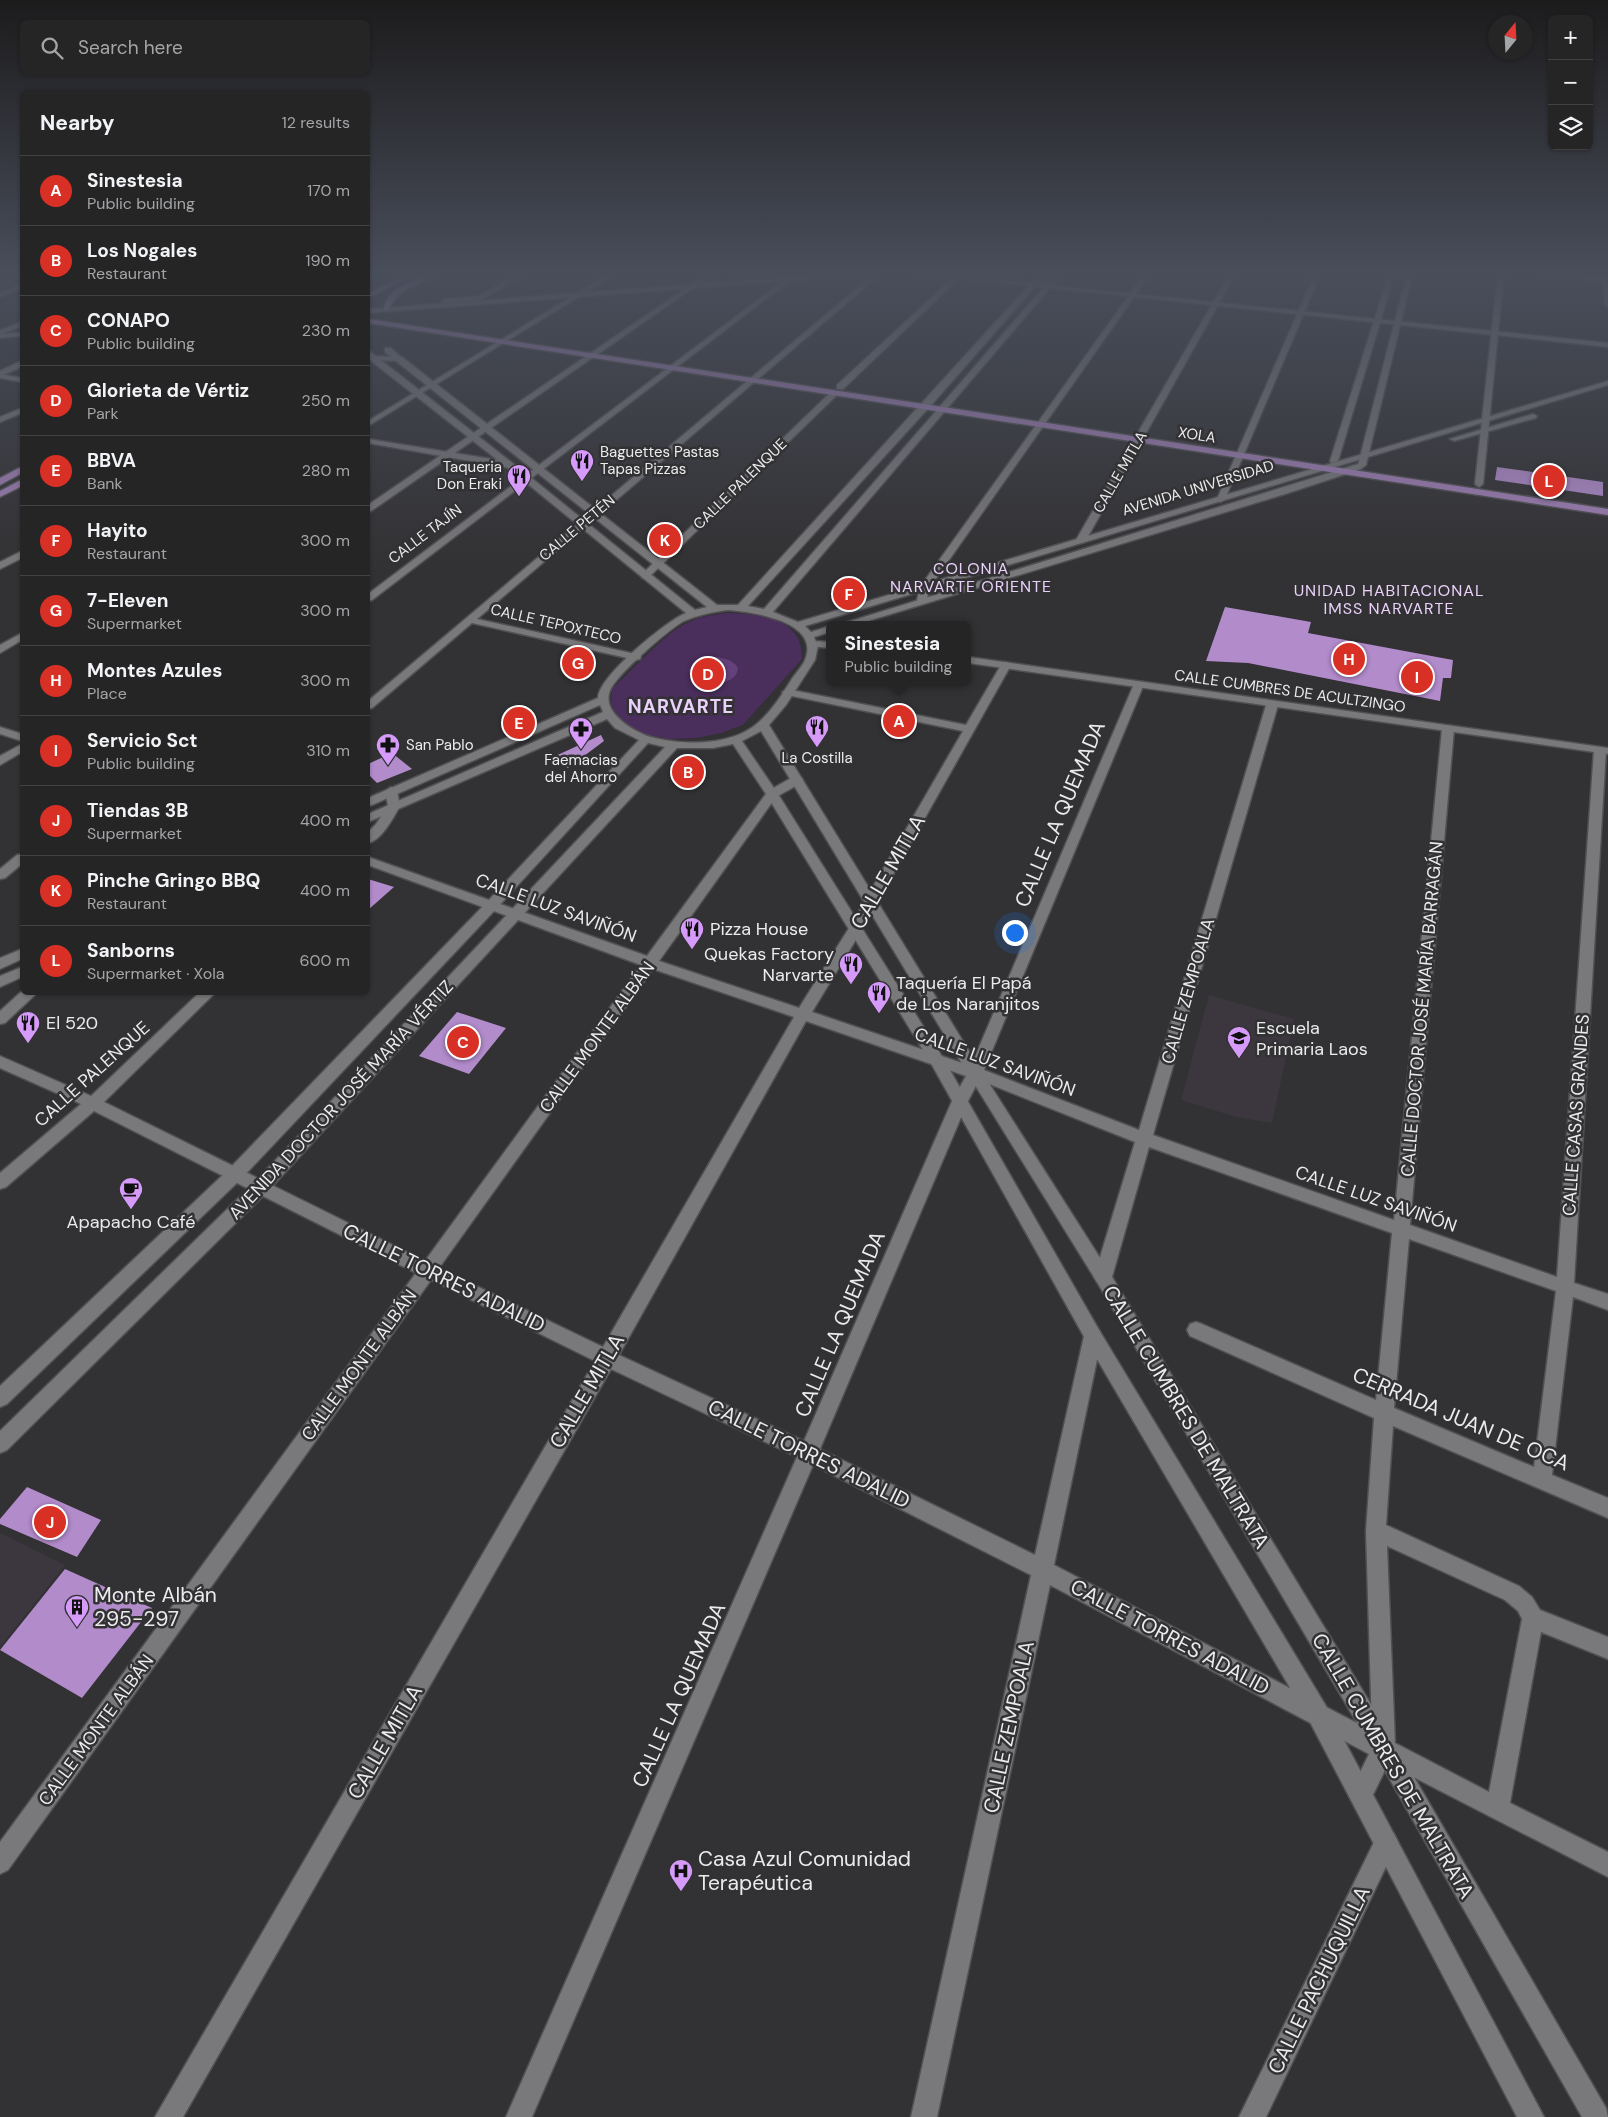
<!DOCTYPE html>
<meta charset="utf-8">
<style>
:root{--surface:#262526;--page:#2e2d2e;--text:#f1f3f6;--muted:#a4a5a7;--line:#424243;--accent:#d93025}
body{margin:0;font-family:"DM Sans",sans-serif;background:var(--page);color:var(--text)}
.controls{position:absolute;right:15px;top:15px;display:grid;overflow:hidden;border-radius:8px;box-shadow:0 1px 4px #0004}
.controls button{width:45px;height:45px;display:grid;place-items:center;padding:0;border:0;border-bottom:1px solid var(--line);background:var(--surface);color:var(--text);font:25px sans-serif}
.compass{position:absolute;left:1488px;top:15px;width:45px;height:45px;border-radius:50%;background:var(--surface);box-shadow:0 1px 4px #0004;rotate:18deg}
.you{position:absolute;left:1014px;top:932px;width:18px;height:18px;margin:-12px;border:4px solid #fff;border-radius:50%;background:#1a73e8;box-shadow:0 0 0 8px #1a73e833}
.badge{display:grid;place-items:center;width:32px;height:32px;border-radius:50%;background:var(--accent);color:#fff;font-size:16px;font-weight:700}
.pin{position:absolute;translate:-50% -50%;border:2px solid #fff;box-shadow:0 1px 5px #0006}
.popup{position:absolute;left:826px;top:621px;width:145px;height:65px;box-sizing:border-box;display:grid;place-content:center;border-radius:8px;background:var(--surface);filter:drop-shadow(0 1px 4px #0005);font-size:16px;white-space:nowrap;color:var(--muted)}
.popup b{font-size:19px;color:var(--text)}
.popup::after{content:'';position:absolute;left:50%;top:100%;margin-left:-10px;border:10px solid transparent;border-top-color:var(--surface)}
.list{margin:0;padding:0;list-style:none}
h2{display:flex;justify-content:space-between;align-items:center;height:65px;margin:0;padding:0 20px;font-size:21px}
h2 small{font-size:16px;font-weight:400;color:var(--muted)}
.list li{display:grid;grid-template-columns:32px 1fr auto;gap:15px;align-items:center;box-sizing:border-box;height:70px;padding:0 20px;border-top:1px solid var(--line)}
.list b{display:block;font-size:19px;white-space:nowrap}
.list p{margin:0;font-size:16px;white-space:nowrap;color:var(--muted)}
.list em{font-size:16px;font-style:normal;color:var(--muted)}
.icon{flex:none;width:28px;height:28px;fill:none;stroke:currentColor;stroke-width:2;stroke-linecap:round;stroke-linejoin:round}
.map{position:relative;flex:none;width:1608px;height:2117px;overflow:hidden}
.search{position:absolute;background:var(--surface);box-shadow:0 1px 4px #0004;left:20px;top:20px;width:350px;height:55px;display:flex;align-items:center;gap:12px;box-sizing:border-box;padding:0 18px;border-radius:8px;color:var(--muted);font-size:19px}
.panel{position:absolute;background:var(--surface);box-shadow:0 1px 4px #0004;left:20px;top:90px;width:350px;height:905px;border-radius:8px}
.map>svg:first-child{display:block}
.built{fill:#3c373f}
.green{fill:#4a2e5b}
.water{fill:#65417b}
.building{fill:#b28bcb}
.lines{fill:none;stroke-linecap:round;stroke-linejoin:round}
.minor-casing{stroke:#504f51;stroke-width:3}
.tertiary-casing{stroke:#504f51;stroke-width:3}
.secondary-casing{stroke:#504f51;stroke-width:3}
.primary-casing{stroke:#504f51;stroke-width:3}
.minor{fill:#79787a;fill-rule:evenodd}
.tertiary{fill:#79787a;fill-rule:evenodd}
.secondary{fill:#79787a;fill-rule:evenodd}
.primary{fill:#a17fb6;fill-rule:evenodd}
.labels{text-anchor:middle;stroke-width:5;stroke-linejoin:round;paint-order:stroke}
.far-street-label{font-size:15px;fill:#ebeaec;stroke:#323133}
.far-poi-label{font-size:15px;fill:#ebeaec;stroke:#323133;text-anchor:start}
.far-neighbourhood-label{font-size:16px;letter-spacing:1px;fill:#e9d1f9;stroke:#323133}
.street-label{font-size:18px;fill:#ebeaec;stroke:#323133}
.poi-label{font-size:18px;fill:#ebeaec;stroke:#323133;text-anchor:start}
.far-district-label{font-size:19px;font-weight:bold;letter-spacing:1px;fill:#e9d1f9;stroke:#323133}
.near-street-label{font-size:21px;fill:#ebeaec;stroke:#323133}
.near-poi-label{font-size:21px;fill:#ebeaec;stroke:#323133;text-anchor:start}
</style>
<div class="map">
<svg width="1608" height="2117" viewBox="0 0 1608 2117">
<rect width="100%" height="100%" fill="#323133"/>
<!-- built -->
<g class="built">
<polygon points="1209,995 1294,1019 1272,1123 1236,1117 1181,1100"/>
<polygon points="0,1533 65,1565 0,1647"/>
</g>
<!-- green -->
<path class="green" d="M727,613C760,614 803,617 802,659L743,725L721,733L697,738L670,739L646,735L627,726L615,715L611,703L612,689C631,671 667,631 689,622C701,616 714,615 727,613Z"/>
<!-- water -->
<path class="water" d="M717,657C726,659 733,660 738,668C736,689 700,685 690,674L689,670L695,662Z"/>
<!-- building -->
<g class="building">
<polygon points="1497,467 1603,482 1603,496 1495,480"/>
<polygon points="1225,607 1311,622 1308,633 1453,660 1451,678 1443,678 1440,701 1248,663 1206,661"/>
<polygon points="601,735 604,741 568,768 551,758"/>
<polygon points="392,753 412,769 377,783 368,774 368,764"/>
<polygon points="368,879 394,887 368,910"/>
<polygon points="457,1012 506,1028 469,1074 419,1056"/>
<polygon points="27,1487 101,1520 77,1557 0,1524 0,1519"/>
<polygon points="65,1569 152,1608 82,1698 0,1650"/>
</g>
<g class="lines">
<!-- minor casing -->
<g class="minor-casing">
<g id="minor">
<polygon points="519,273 527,273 474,304 470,304 471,301 444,303 441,301 444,299 479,296"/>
<polygon points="610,273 618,273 368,426 368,421"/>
<polygon points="708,273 715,273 371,511 368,512 368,505"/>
<polygon points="875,273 882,273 477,619 640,655 641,657 640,659 636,660 472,623 372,708 368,709 368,701"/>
<polygon points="958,273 965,273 843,389 837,389 837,385"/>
<polygon points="1145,273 1151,273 930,587 926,602 918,602 917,600 920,587"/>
<polygon points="1230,273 1236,273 1086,540 1084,542 1078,542 1076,540"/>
<polygon points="1315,273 1321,273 1225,499 1221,502 1218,501 1217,499"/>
<polygon points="1389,273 1395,273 1338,461 1331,463 1330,461"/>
<polygon points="1407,273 1413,273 1366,465 1362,468 1358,465"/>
<polygon points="1498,273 1504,273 1483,484 1479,487 1475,484"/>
<polygon points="1535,273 1556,273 1602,278 1602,273 1608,273 1608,307 1605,305 1603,282"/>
<polygon points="787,278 792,279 372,600 368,601 368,594"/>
<polygon points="22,284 22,288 0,297 0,293"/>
<polygon points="22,322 22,326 0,335 0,330"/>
<polygon points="385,348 391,348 403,359 396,361 385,352"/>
<polygon points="19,362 22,362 22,367 0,376 0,371"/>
<polygon points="832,391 839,393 648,578 642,578 642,574"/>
<polygon points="22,408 22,413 0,422 0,417"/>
<polygon points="22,551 22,558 0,569 0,562"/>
<polygon points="22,633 22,640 0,653 0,645"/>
<path d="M1006,662L1011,665L863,928L812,1012L971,1066L1134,684L1135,682H1143L1144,684L984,1070L1139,1130L1266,705L1268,703H1276L1278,705L1153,1135L1394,1220L1442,729L1448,726L1452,727L1454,729L1410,1225L1557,1277L1594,750L1600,747L1606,750L1574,1283L1608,1294V1310L1573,1297L1552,1475L1608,1498V1518L1393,1426L1386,1525L1519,1586L1532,1597L1540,1610L1608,1637V1659L1541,1632L1510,1803L1608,1852V1877L1388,1764L1370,1801L1362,1805L1354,1801L1350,1793L1369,1754L1050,1585L937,2117H911L1031,1575L813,1465L532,2117H506L797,1457L611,1369L183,2117H155L595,1361L431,1280L8,1870L0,1874V1842L416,1273L94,1111L6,1187L0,1189V1173L81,1104L0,1068V1056L91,1096L200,992H216L104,1102L425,1261L641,965L368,865V857L647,956L768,791L793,777H801L803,780L801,783L776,797L659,961L799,1008L849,928L963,731L787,695L782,692L787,689L966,725L1001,665ZM653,969L794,1017L603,1347L439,1268ZM806,1021L966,1076L952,1101L804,1441L619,1355ZM979,1080L1135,1142L1094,1277L1097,1282L1103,1284L1109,1282L1112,1277L1149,1147L1392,1233L1376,1400L1202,1324L1196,1322L1190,1324L1187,1330L1190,1336L1374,1418L1366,1531L1372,1731L1054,1565L1102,1336L1099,1330L1093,1328L1087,1330L1084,1336L1035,1555L820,1449L968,1101ZM1409,1239L1556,1291L1534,1467L1394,1408ZM1387,1546L1505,1600L1518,1611L1522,1619L1489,1792L1395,1743Z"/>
<polygon points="0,727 22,734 22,741 0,734"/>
<polygon points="22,744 22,752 0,765 0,756"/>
<path d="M391,787L397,791L400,806C393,818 382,840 368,843V832L376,824L388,806L385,791Z"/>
<polygon points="22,854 22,864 5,878 0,879 0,869 17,855"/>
<polygon points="22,991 38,992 5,1023 0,1024 0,1011"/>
<polygon points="1386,1830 1394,1834 1398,1842 1394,1850 1266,2117 1239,2117 1378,1834"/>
</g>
</g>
<!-- tertiary casing -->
<g class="tertiary-casing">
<g id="tertiary">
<polygon points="840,273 870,273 867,275 368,313 368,309"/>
<polygon points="909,273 932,273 1608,343 1608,347"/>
<polygon points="22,332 22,336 0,338 0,334"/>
<polygon points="370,356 399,357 403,359 399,361 373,360 369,358"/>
<polygon points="0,374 22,378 22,382 0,378"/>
<polygon points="368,439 510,462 514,465 510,468 368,443"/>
<polygon points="813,641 830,642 830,648 809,646 808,644"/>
<polygon points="968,657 1608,748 1608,754 968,663"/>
</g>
</g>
<!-- secondary casing -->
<g class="secondary-casing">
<g id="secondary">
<path d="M1040,273H1047L934,402L748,606L764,609L1056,273H1063L773,612L798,622L1608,381V385L805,626L811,632L830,626V632L814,637L818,646L815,660L786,705L769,725L980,1069L1109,1272L1392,1739L1606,2108L1608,2117H1582L1376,1755L1097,1282L970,1077L761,731L742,741L778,794L943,1058L1099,1330L1326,1706L1544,2117H1517L1310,1722L1087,1342L932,1065L766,794L733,744L713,748H677L266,1193L7,1450L0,1453V1431L254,1183L665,747L648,743L496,909L240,1180L7,1404L0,1407V1386L228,1170L486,903L639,740L615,728L607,719L368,822V814L603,712L600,705L372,805L368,806V798L598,698C598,677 666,621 686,613L523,480L370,360L368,356V350L529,476L695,610L707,607L396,361V357H402L717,605H738ZM728,610C752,612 821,621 805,660C802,667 794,675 790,682C781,696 772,710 760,721C734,746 685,746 651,737C635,732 601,713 610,691C615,676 669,629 684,621C698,615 713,612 728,610Z"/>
<polygon points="1533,414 1537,416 1536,418 1454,441 1450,439"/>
<polygon points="1358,464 1362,467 1361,469 1285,494 855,625 838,625"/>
<polygon points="22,949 22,959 0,969 0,958"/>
<polygon points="22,967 22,977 0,987 0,976"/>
</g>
</g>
<!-- primary casing -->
<g class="primary-casing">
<g id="primary">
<polygon points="409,273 412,275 411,276 368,298 368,294"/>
<path d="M429,273H437C417,289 402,284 388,311H384C383,290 413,281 429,273Z"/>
<polygon points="368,319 1608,509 1608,515 368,323"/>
<polygon points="19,468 22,468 22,473 0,485 0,478"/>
<polygon points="19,481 22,481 22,486 0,497 0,491"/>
</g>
</g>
<!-- minor -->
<use href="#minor" class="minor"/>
<!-- tertiary -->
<use href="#tertiary" class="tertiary"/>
<!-- secondary -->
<use href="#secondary" class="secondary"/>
<!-- primary -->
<use href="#primary" class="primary"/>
</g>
<!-- sky -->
<linearGradient id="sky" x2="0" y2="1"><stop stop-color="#1c1b1c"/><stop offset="0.48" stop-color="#494e5b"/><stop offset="1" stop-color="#494e5b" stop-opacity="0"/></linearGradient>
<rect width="1608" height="569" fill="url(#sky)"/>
<!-- icons -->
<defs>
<g id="restaurant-pin" transform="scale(1.25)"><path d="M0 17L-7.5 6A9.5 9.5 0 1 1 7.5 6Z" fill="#d69bfa" stroke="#323133"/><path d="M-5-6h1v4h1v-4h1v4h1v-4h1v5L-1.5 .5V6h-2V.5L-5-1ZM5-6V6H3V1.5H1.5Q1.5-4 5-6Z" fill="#111"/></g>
<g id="pharmacy-pin" transform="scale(1.25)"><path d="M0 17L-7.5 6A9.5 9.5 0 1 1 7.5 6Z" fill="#d69bfa" stroke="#323133"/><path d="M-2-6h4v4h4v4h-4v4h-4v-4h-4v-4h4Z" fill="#111"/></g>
<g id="school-pin" transform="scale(1.25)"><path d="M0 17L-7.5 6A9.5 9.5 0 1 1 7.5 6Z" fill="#d69bfa" stroke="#323133"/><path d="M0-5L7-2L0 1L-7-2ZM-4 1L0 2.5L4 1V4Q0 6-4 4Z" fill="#111"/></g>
<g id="cafe-pin" transform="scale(1.25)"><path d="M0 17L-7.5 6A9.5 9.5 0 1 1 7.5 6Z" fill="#d69bfa" stroke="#323133"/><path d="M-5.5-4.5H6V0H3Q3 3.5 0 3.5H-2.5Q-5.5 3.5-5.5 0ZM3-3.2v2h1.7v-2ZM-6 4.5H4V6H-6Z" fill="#111"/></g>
<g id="building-pin" transform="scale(1.25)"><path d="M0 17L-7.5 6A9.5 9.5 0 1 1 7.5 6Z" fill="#d69bfa" stroke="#323133"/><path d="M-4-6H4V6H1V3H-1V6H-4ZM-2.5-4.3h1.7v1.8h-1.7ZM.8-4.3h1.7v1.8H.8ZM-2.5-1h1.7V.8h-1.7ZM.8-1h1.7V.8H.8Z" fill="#111"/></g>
<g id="hospital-pin" transform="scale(1.25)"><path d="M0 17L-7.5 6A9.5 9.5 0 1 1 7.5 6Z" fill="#d69bfa" stroke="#323133"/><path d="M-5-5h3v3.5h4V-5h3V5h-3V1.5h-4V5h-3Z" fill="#111"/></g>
</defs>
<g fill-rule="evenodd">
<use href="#restaurant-pin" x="582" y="461"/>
<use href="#restaurant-pin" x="519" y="476"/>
<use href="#restaurant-pin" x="817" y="727"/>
<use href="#pharmacy-pin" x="581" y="729"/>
<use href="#pharmacy-pin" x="388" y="745"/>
<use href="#restaurant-pin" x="692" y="929"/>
<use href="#restaurant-pin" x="851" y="964"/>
<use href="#restaurant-pin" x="879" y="993"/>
<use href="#restaurant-pin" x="28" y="1023"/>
<use href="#school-pin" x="1239" y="1038"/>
<use href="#cafe-pin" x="131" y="1189"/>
<use href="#building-pin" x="77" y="1607"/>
<use href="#hospital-pin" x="681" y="1871"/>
</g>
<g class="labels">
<!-- far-street labels -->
<g class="far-street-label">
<text transform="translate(1197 435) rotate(9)" y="5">XOLA</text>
<text transform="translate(1120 472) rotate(-60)" y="5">CALLE MITLA</text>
<text transform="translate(740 484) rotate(-44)" y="5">CALLE PALENQUE</text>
<text transform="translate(1198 488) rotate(-17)" y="5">AVENIDA UNIVERSIDAD</text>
<text transform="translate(577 528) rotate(-40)" y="5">CALLE PETÉN</text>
<text transform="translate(425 534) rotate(-37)" y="5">CALLE TAJÍN</text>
<text transform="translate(556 624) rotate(13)" y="5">CALLE TEPOXTECO</text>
<text transform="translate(1290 691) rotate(8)" y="5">CALLE CUMBRES DE ACULTZINGO</text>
</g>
<!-- far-poi labels -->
<g class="far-poi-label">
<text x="600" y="457">Baguettes Pastas<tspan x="600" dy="17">Tapas Pizzas</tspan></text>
<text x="502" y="472" text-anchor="end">Taqueria<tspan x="502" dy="17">Don Eraki</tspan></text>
<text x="406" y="750">San Pablo</text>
<text x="817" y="763" text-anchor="middle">La Costilla</text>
<text x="581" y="765" text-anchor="middle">Faemacias<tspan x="581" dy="17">del Ahorro</tspan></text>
</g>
<!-- far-neighbourhood labels -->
<g class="far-neighbourhood-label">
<text x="971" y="574">COLONIA<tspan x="971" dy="18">NARVARTE ORIENTE</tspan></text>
<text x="1389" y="596">UNIDAD HABITACIONAL<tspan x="1389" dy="18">IMSS NARVARTE</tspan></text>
</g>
<!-- street labels -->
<g class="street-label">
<text transform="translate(556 908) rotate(20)" y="6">CALLE LUZ SAVIÑÓN</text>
<text transform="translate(1188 991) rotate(-74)" y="6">CALLE ZEMPOALA</text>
<text transform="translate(1422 1009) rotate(-85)" y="6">CALLE DOCTOR JOSÉ MARÍA BARRAGÁN</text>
<text transform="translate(597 1037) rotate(-54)" y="6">CALLE MONTE ALBÁN</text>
<text transform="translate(995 1062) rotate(20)" y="6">CALLE LUZ SAVIÑÓN</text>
<text transform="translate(92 1074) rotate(-42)" y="6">CALLE PALENQUE</text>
<text transform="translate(341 1100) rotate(-47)" y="6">AVENIDA DOCTOR JOSÉ MARÍA VÉRTIZ</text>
<text transform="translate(1576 1115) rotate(-86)" y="6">CALLE CASAS GRANDES</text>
<text transform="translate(1376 1199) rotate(19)" y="6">CALLE LUZ SAVIÑÓN</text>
<text transform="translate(359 1365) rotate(-54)" y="6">CALLE MONTE ALBÁN</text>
<text transform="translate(96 1730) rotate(-54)" y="6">CALLE MONTE ALBÁN</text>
</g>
<!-- poi labels -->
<g class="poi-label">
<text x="710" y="935">Pizza House</text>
<text x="834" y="960" text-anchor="end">Quekas Factory<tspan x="834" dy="21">Narvarte</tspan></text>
<text x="896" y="989">Taquería El Papá<tspan x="896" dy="21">de Los Naranjitos</tspan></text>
<text x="46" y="1029">El 520</text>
<text x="1256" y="1034">Escuela<tspan x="1256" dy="21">Primaria Laos</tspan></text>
<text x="131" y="1228" text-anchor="middle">Apapacho Café</text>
</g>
<!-- far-district labels -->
<g class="far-district-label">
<text x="681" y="713">NARVARTE</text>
</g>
<!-- near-street labels -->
<g class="near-street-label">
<text transform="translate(1060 814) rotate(-67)" y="7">CALLE LA QUEMADA</text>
<text transform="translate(888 872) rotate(-60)" y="7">CALLE MITLA</text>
<text transform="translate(444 1278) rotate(26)" y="7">CALLE TORRES ADALID</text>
<text transform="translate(840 1324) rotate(-67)" y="7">CALLE LA QUEMADA</text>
<text transform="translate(587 1391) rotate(-60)" y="7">CALLE MITLA</text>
<text transform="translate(1186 1417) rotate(59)" y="7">CALLE CUMBRES DE MALTRATA</text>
<text transform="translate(1461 1419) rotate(23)" y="7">CERRADA JUAN DE OCA</text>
<text transform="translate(809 1454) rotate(26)" y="7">CALLE TORRES ADALID</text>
<text transform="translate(1170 1637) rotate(28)" y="7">CALLE TORRES ADALID</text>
<text transform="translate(679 1695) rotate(-66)" y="7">CALLE LA QUEMADA</text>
<text transform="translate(1009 1727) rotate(-78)" y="7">CALLE ZEMPOALA</text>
<text transform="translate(385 1742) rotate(-60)" y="7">CALLE MITLA</text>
<text transform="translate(1393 1766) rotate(60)" y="7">CALLE CUMBRES DE MALTRATA</text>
<text transform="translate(1319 1980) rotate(-64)" y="7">CALLE PACHUQUILLA</text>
</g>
<!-- near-poi labels -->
<g class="near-poi-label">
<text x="94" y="1602">Monte Albán<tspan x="94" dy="24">295-297</tspan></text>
<text x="698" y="1866">Casa Azul Comunidad<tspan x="698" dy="24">Terapéutica</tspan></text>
</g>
</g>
</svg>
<div class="controls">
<button>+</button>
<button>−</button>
<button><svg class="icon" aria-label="layers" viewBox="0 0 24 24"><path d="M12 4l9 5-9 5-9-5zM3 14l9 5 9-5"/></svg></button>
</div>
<svg class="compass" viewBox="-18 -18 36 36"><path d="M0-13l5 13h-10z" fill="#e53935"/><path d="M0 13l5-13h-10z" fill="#a4a5a7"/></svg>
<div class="you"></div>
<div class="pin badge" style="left:899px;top:721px">A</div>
<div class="popup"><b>Sinestesia</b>Public building</div>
<div class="pin badge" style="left:688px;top:772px">B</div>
<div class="pin badge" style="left:463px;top:1042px">C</div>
<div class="pin badge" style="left:708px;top:674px">D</div>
<div class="pin badge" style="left:519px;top:723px">E</div>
<div class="pin badge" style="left:849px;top:594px">F</div>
<div class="pin badge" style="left:578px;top:663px">G</div>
<div class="pin badge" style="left:1349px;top:659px">H</div>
<div class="pin badge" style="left:1417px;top:677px">I</div>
<div class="pin badge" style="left:50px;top:1522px">J</div>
<div class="pin badge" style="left:665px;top:540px">K</div>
<div class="pin badge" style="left:1549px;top:481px">L</div>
<div class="search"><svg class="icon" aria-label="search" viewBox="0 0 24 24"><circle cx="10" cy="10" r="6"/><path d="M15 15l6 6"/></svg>Search here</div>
<section class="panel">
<h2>Nearby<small>12 results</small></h2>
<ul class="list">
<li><span class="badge">A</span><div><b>Sinestesia</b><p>Public building</p></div><em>170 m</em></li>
<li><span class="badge">B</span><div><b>Los Nogales</b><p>Restaurant</p></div><em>190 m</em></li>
<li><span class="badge">C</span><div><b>CONAPO</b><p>Public building</p></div><em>230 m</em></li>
<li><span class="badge">D</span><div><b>Glorieta de Vértiz</b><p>Park</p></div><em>250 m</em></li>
<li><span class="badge">E</span><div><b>BBVA</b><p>Bank</p></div><em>280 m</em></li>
<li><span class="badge">F</span><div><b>Hayito</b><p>Restaurant</p></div><em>300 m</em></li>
<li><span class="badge">G</span><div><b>7-Eleven</b><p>Supermarket</p></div><em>300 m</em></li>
<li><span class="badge">H</span><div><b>Montes Azules</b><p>Place</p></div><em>300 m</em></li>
<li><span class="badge">I</span><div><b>Servicio Sct</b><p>Public building</p></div><em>310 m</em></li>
<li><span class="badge">J</span><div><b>Tiendas 3B</b><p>Supermarket</p></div><em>400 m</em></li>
<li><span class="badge">K</span><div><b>Pinche Gringo BBQ</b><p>Restaurant</p></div><em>400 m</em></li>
<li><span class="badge">L</span><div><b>Sanborns</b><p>Supermarket · Xola</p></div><em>600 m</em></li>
</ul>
</section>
</div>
